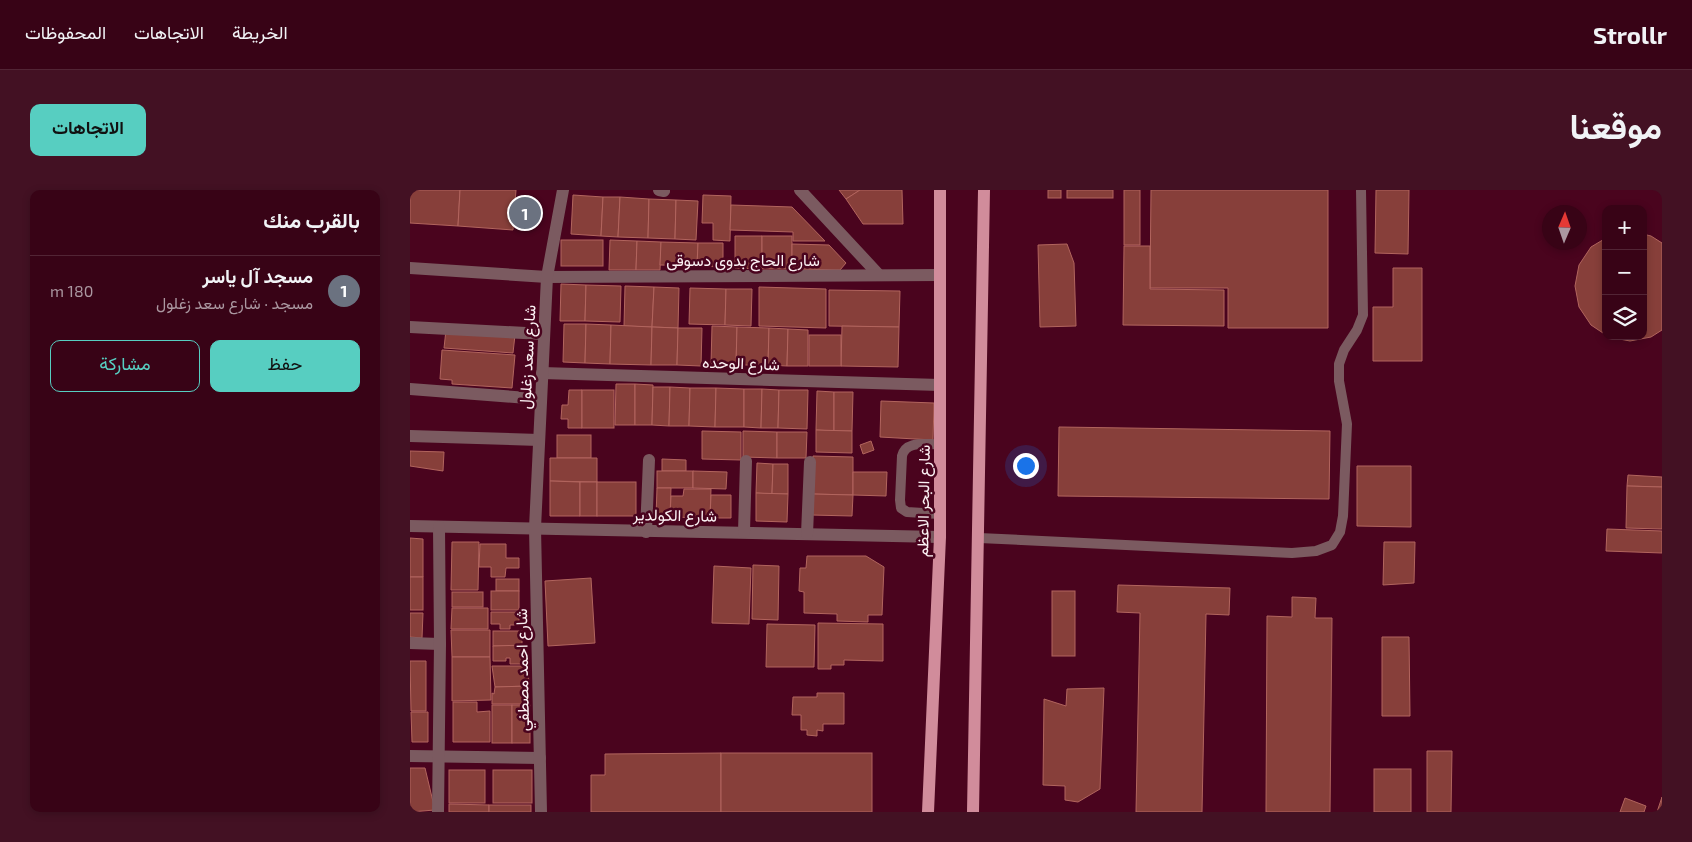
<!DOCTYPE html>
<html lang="ar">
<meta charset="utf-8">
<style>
:root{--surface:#380316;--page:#431123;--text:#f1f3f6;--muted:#ab98a1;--line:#522535;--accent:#57cec1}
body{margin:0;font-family:"Exo 2",Vazirmatn,sans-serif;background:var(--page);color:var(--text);direction:rtl}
.controls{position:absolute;right:15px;top:15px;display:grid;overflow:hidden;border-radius:10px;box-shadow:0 2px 8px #0003}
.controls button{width:45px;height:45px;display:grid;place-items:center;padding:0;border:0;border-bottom:1px solid var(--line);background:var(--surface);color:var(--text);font:25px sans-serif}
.compass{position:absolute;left:1132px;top:15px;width:45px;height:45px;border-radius:50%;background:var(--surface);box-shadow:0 2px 8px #0003;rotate:2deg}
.you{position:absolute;left:615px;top:275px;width:18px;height:18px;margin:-12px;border:4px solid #fff;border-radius:50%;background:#1a73e8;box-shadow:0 0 0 8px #1a73e833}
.badge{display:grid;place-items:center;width:32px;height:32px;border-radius:50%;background:var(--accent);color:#fff;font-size:16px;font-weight:700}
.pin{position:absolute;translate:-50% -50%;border:2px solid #fff;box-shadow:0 1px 5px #0006}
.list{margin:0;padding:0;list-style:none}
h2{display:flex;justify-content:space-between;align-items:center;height:65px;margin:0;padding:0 20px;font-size:21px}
h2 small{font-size:16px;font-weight:400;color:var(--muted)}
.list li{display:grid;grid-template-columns:32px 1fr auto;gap:15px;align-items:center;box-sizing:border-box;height:70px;padding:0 20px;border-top:1px solid var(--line)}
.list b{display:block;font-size:19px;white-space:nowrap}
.list p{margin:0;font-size:16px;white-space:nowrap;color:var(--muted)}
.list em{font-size:16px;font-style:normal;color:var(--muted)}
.actions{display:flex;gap:10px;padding:15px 20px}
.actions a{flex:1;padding:11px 0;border:1px solid var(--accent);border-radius:10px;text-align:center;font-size:18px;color:var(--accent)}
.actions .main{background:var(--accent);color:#111}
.icon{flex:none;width:28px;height:28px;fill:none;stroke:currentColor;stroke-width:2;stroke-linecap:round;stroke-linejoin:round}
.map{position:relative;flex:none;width:1252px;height:622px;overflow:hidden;direction:ltr;border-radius:10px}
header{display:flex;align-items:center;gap:30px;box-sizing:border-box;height:70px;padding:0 25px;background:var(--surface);border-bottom:1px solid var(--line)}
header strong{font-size:24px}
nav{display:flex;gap:28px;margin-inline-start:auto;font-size:18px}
.intro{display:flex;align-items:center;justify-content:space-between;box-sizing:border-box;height:120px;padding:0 30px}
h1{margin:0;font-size:35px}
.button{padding:12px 22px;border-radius:10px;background:var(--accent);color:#111;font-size:18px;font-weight:700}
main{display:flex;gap:30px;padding:0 30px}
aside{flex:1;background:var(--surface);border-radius:10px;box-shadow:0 2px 8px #0003}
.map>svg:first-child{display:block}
.building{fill:#873f3a;stroke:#b2655e}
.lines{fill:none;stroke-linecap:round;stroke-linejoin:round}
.service{stroke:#7b5a60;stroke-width:10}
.minor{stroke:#7b5a60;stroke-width:12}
.primary{stroke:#d18c9b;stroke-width:12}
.labels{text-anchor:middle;stroke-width:5;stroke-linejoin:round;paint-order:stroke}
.street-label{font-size:16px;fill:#fbf1f3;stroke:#4a041e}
</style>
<header>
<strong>Strollr</strong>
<nav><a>الخريطة</a><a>الاتجاهات</a><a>المحفوظات</a></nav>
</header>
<div class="intro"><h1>موقعنا</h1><a class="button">الاتجاهات</a></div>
<main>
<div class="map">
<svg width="1252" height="622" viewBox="0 0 1252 622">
<rect width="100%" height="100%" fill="#4a041e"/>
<!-- building -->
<g class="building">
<polygon points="0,0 50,0 48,36 0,33"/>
<polygon points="50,0 106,0 103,40 48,36"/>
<polygon points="429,0 450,0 436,9"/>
<polygon points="450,0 492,0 493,34 453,34 436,9"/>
<rect x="638" y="0" width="13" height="8"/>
<rect x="657" y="0" width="46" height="8"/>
<rect x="714" y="0" width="16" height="55"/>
<polygon points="741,0 918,0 918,138 818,138 818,98 740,98"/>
<polygon points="966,0 999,0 998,64 965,63"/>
<polygon points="163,5 193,7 191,46 161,44"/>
<polygon points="293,5 321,6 320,51 303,50 303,33 292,33"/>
<polygon points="193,7 210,7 208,47 191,46"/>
<polygon points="210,7 239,9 238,48 208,47"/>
<polygon points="239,9 266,10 265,49 238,48"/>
<polygon points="266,10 288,11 286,50 265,49"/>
<polygon points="321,15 382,17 415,51 383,51 383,42 320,40"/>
<polygon points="1233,44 1241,46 1252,53 1252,140 1241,147 1220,151 1199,147 1233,146"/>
<polygon points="325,46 352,46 352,79 325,78"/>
<rect x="352" y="46" width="30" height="33"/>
<polygon points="1196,48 1196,145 1181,135 1169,117 1165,96 1169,75 1181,57"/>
<rect x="151" y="50" width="42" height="26"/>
<polygon points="200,50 227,51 226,80 199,80"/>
<polygon points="227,51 251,52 250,80 226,80"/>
<polygon points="251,52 288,53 287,76 250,75"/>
<polygon points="288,53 313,53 313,77 287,76"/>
<polygon points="382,54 419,55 436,73 430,80 382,79"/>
<polygon points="657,54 664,73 666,136 630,137 628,55"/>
<polygon points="714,56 740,56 740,99 814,100 814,136 713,135"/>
<polygon points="983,78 1012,78 1012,171 963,171 963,117 983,117"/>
<polygon points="151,94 176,95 175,131 150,131"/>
<polygon points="176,95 211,96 210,132 175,131"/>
<polygon points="215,96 244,97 242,137 214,136"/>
<polygon points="244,97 269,98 268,138 242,137"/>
<polygon points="349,97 416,99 416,138 349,136"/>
<polygon points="280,98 316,99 315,135 279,134"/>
<polygon points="316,99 342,99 341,136 315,135"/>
<polygon points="419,100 490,101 489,137 419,136"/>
<polygon points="154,134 176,134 175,173 153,172"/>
<polygon points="176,134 201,135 200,174 175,173"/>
<polygon points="201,135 242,137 241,175 200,174"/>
<polygon points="302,136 327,137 326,175 301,174"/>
<polygon points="432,136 489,137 488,177 431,176"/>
<polygon points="242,137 268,138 267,175 241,175"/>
<polygon points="327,137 359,138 358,175 326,175"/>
<polygon points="268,138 292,138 291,176 267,175"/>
<polygon points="359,138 378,139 377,176 358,175"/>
<polygon points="378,139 398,140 398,176 377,176"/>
<polygon points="36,140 105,145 103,163 34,158"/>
<rect x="399" y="145" width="32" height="31"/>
<polygon points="32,160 105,165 102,198 42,194 42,190 30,189"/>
<polygon points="206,194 225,194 225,235 205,235"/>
<polygon points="225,194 243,195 242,235 225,235"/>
<polygon points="243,197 260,197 259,236 242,235"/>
<polygon points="260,197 280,198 279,236 259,236"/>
<polygon points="280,198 306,198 305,237 279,236"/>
<polygon points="306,198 334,199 334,237 305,237"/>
<polygon points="334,199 352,199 351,238 334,237"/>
<polygon points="352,199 369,200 368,238 351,238"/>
<polygon points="159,200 172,200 172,238 158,238 158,229 151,229 152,215 158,215"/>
<rect x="172" y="200" width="32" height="38"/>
<polygon points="369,200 398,200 397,239 368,238"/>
<polygon points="407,201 424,202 424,241 406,240"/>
<polygon points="424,202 443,202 442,241 424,241"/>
<polygon points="471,211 524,213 523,250 470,247"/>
<polygon points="649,237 920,241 919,309 648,306"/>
<polygon points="406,240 442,241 442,263 406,262"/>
<polygon points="292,241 331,242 331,270 292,269"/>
<polygon points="333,241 367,242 367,268 333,267"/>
<polygon points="367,242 397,242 396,268 367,268"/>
<rect x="147" y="245" width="34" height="23"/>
<polygon points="461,251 464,260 453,264 450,255"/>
<polygon points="0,261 34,262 33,281 0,276"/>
<polygon points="403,266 443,267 443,305 402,304"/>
<polygon points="140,268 187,268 187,292 140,291"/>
<polygon points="252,269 276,270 276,281 252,281"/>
<polygon points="347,273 363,274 362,304 346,303"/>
<polygon points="363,274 378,274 378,304 362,304"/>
<polygon points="947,276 1001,276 1001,337 947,336"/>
<rect x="247" y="281" width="36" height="17"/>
<polygon points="283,281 317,282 316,299 283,298"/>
<polygon points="443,282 477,282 476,306 443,305"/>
<polygon points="1218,285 1252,287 1252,297 1217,296"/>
<polygon points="140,291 170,292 170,326 140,326"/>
<rect x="170" y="292" width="17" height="34"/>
<rect x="187" y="292" width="39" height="34"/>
<polygon points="1217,296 1252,297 1252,339 1216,338"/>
<polygon points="247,298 261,298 260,327 246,327"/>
<polygon points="274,299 301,299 300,328 260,327 261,306 273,306"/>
<polygon points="346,303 378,304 377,332 346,331"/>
<polygon points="402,304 443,305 442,326 401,325"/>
<polygon points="301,305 321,305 321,328 300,328"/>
<polygon points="1197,339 1252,341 1252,363 1196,361"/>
<polygon points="0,348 13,349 13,387 0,387"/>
<polygon points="42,352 69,352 68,400 41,400"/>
<polygon points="974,352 1005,352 1004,393 973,395"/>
<polygon points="70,354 96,354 96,368 109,368 109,378 96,378 95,387 81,387 81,377 69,377"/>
<polygon points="397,366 456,366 474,377 472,425 458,425 458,432 427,431 427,424 394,423 394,402 389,401 390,378 396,378"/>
<polygon points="343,375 369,376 368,430 342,429"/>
<polygon points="304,376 341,378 339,434 302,433"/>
<rect x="0" y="387" width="13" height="33"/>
<polygon points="181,388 185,453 138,456 135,391"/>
<rect x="86" y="389" width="23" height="12"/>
<polygon points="708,395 820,398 819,425 796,424 792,622 726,622 730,423 707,422"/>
<rect x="81" y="401" width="28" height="19"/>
<rect x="642" y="401" width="23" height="65"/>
<rect x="42" y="402" width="31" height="15"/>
<polygon points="882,407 906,408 905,428 922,428 920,622 856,622 857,426 882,427"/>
<polygon points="42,418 78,418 78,439 41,439"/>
<polygon points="81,422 109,422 109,435 100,435 100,439 90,439 90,434 81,434"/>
<polygon points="0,423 13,423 12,448 0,447"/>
<polygon points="408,433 473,434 473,471 434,470 434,475 421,475 421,479 408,479"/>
<polygon points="357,434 405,435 404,477 356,477"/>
<polygon points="41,440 80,440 80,467 42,467"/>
<rect x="83" y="441" width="29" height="15"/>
<polygon points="972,447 999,447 1000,526 972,526"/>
<polygon points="116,455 117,474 100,474 100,468 96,468 96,471 83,471 83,456"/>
<polygon points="42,467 80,467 81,510 42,511"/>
<polygon points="0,471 16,471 16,521 1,521"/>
<polygon points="82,476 118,476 119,496 85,497"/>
<polygon points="119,496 119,514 82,514 82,503 84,504 85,497"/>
<polygon points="694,498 690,599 668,612 655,610 655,596 633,595 634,509 656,516 657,499"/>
<polygon points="407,503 434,503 434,534 413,534 413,541 407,540 407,546 397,545 397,540 391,540 391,525 382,525 383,507 407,507"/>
<polygon points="43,512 67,512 67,522 80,521 80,552 43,552"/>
<rect x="82" y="515" width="20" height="38"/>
<rect x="102" y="515" width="18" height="38"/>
<polygon points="1,522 18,522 18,552 2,552"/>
<polygon points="1017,561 1042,561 1041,622 1017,622"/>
<polygon points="311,563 311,622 181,622 181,585 195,585 195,564"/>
<rect x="311" y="563" width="151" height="59"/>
<polygon points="0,578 15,578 25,620 0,622"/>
<rect x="964" y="579" width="37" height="43"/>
<rect x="39" y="580" width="36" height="33"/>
<rect x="83" y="580" width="39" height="33"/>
<polygon points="1252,607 1252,622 1247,622"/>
<polygon points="1215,608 1236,616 1234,622 1210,622"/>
<polygon points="39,614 79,615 79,622 39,622"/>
<rect x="79" y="615" width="42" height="7"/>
</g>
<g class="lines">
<!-- service -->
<g class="service">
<path d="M529,324L497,322L491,318L490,310L492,266C496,250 516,255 530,254"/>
<polyline points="569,348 882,363 906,361 922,355 930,342 933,326 937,234 929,191 929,174 934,160 947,140 953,125 951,0"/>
</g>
<!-- minor -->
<g class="minor">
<polyline points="249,0 254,1"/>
<polyline points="390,0 469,85"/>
<polyline points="0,78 137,87 530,85"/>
<polyline points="0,137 134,144"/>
<polyline points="132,183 530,195"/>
<polyline points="0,199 131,209"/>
<polyline points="0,246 129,250"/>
<polyline points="0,336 530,347"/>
<polyline points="236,342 239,270"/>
<polyline points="334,342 336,271"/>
<polyline points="397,344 400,272"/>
<polyline points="0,453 30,454"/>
<polyline points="0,566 130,568"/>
<polyline points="28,622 30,454 29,337"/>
<polyline points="131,622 125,338 137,87 153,0"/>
</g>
<!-- primary -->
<g class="primary">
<polyline points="518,622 530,347 530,0"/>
<polyline points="563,622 574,0"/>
</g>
</g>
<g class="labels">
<!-- street labels -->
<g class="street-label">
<text x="333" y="76">شارع الحاج بدوى دسوقى</text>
<text transform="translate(117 167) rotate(-87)" y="6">شارع سعد زغلول</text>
<text transform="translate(331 173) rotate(2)" y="6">شارع الوحده</text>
<text transform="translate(513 311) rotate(-89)" y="6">شارع البحر الاعظم</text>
<text transform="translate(265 325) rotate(1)" y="6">شارع الكولدير</text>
<text transform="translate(112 480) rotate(-91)" y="6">شارع احمد مصطفي</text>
</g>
</g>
</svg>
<div class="controls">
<button>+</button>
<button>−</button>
<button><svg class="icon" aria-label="layers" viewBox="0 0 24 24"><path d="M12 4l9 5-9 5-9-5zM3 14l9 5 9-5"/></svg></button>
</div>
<svg class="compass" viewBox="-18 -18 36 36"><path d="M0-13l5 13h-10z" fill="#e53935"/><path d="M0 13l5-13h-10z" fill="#ab98a1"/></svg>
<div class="you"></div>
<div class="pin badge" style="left:115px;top:23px;background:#6b7280">1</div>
</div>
<aside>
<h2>بالقرب منك<small></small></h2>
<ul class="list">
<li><span class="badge" style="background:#6b7280">1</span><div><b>مسجد آل ياسر</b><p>مسجد · شارع سعد زغلول</p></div><em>180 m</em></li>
</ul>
<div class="actions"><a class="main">حفظ</a><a>مشاركة</a></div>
</aside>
</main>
